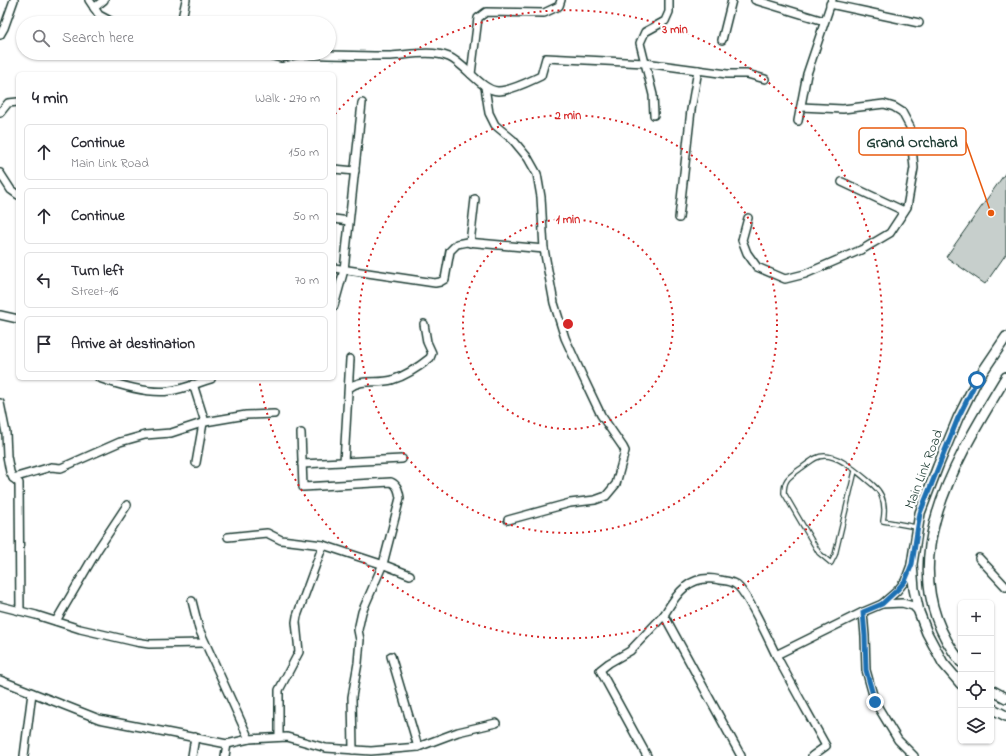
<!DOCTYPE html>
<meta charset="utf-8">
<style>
:root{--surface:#fff;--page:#f7f7f7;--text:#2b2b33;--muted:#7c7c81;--line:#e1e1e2}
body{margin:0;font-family:"Indie Flower",sans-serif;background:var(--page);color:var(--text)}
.controls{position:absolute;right:12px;bottom:12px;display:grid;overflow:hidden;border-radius:6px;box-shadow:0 1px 3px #0004}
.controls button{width:36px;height:36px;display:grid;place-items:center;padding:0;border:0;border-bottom:1px solid var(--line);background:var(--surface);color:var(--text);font:20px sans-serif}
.stop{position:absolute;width:12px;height:12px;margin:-9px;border:3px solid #1f6fb2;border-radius:50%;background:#fff}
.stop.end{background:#1f6fb2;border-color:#fff;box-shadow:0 1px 4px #0008}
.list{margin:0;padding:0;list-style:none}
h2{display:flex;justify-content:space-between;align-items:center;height:52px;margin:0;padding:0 16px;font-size:17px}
h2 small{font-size:13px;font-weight:400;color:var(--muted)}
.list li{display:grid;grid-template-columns:26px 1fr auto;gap:12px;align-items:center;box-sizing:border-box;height:56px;margin:0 8px 8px;padding:0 8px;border:1px solid var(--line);border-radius:6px}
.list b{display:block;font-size:15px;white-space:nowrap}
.list p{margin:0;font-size:13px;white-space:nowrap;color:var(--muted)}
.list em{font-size:13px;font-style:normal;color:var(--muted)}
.icon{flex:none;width:22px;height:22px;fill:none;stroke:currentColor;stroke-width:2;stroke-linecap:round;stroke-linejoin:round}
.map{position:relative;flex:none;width:1006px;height:756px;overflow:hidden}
.search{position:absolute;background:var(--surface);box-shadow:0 1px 3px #0004;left:16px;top:16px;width:320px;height:44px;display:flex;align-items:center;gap:10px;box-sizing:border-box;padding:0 14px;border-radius:22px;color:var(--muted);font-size:15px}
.panel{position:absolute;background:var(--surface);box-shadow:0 1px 3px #0004;left:16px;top:72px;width:320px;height:308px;border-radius:6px}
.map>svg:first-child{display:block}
.building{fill:#c7cfcc;stroke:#1f3d34}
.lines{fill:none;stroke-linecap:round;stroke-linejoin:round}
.service-casing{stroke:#1f3d34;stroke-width:6}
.minor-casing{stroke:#1f3d34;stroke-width:10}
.tertiary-casing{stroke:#1f3d34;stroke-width:12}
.service{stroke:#fff;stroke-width:3.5}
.minor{stroke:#fff;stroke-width:7}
.tertiary{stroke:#fff;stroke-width:9}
.route{stroke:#1f6fb2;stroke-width:5}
.ring{fill:none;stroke:#d62828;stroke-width:2;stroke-dasharray:2 4}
.labels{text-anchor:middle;stroke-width:4;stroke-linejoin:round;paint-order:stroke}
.street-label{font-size:14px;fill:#1f3d34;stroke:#fff}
.centre{fill:#d62828;stroke:#fff;stroke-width:2}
.ring-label{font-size:12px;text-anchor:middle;font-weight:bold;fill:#d62828;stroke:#fff;stroke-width:4;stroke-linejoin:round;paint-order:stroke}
.leader{fill:none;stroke:#e8590c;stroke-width:1.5}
.callout-dot{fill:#e8590c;stroke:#fff;stroke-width:1.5}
.callout{fill:#fff;stroke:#e8590c;stroke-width:1.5}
.callout-label{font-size:15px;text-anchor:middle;font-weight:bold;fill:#1f3d34}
</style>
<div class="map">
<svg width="1006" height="756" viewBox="0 0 1006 756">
<rect width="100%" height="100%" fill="#fff"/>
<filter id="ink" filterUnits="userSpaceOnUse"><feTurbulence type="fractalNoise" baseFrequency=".025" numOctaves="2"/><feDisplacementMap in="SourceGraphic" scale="8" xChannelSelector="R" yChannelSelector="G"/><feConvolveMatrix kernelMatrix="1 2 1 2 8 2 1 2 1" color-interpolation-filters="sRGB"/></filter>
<g filter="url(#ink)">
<!-- building -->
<polygon class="building" points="1006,172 1006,254 985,284 946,257"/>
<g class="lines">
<!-- service casing -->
<g class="service-casing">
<path id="service" d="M855,471L835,555L831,563L819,553L784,493C784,479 789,477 800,469C805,466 810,461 816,458C834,449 860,474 873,485C884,494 886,506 883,521L916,527"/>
</g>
<!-- minor casing -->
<g class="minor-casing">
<g id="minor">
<polyline points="89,0 99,15 114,23"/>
<polyline points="755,0 824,21"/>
<polyline points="830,4 919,23"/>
<polyline points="94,8 104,0"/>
<polyline points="181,23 186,0"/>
<polyline points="0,35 4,28 14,0"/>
<polyline points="722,40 732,0"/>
<polyline points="261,53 281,58 299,54"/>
<path d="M299,53V54C330,55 361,56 391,56C409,55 431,50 449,57C464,63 482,91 498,91C511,91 530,81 541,76L546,58L645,63L727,74H747L765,79"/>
<polyline points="471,74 478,18 486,12 544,13 559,6 561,0"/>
<polyline points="485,87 489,113 495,125 513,140 528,158 537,174 541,197 544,249 554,303 565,338 582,375 601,415 623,447 625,451 616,484 606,496 595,500 570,503 508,520"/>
<polyline points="0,113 8,103 18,102"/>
<polyline points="654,115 653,95 640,43 645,32 665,21 669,12 669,0"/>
<polyline points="798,121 807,74 832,0"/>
<polyline points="334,169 355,171"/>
<polyline points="0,173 11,190 18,195"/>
<polyline points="842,182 904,211"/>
<polyline points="679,218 691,110 698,70"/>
<polyline points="748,218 742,240 747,253 757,267 785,279 805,274 863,249 890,233 907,207 914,168 910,127 902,112 894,107 884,104 843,109 801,107"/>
<polyline points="334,219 349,221"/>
<polyline points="470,243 475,199"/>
<polyline points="334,268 435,283 440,282 445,279 450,251 457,244 467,242 544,249"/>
<polyline points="334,306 344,270 362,103"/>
<polyline points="0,315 18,319"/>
<path d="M99,378C119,385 148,394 169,391C184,389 197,383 211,379"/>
<polyline points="193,384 205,422"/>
<path d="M349,388C361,378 378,384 392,380C405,376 420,366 430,358L432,353L427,342L424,324"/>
<polyline points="0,403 6,433 7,456 10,472 13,478 19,483 20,611"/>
<path d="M301,433L303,487L391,482C398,485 399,492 400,498L383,564L362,612L358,630L360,640L358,663L352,697L353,750"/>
<polyline points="344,462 350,359"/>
<polyline points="196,463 203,423"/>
<polyline points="302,464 402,459"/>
<polyline points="13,478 51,467 61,468 120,442 145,435 171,433 205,422 246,415 274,414"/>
<polyline points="228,537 267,533 281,540 323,545 387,566 410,575"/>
<polyline points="979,558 1006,587"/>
<polyline points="192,601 199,629 249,739"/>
<polyline points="882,604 897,591 905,581 911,565"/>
<polyline points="0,606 36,615 80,629 136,642 149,644 205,643"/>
<polyline points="863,612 865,636 866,670 875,702 898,740 914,756"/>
<polyline points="56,621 98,549 127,505"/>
<polyline points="776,655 863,612 882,604 902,603 913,606 919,612"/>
<polyline points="391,656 418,747"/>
<polyline points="0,680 99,719 227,744 249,739 287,737 326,748 371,751 418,747 458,732 496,723"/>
<polyline points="279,737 279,690 299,652 296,622 297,616 323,545"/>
<polyline points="24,756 32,693"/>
<polyline points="192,756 195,737"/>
<polyline points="225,756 227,744"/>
<polyline points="647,756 600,670 609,663 630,651 664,615"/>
<path d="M741,756L664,615C677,593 690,573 720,580C725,581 731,581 735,584C746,589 769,641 776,655C792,685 809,715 826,746L812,756"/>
</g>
</g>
<!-- tertiary casing -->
<g class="tertiary-casing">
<g id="tertiary">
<path d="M961,662C887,568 954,463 1006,377"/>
<polyline points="961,684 943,663 927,633 919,612 914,589 912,564 920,513 938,466 958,418 977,380 1006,337"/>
<polyline points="991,690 1006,698"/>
<polyline points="991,708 1006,716"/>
</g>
</g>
<!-- service -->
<use href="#service" class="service"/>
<!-- minor -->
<use href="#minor" class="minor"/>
<!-- tertiary -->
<use href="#tertiary" class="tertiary"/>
</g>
</g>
<g class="lines" filter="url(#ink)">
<!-- route -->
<polyline class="route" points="875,702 866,670 865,636 863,612 882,604 897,590 905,581 912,564 920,513 958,418 977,380"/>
</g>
<!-- distance rings -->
<g class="ring">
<circle cx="568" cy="324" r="105"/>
<circle cx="568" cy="324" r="209"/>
<path d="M335 114A314 314 0 1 1 259 379"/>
</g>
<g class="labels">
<!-- street labels -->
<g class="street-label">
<text transform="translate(923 469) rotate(-69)" y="5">Main Link Road</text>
</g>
</g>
<circle cx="568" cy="324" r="6" class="centre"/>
<g class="ring-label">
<text x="675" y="33">3 min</text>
<text x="568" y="119">2 min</text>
<text x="568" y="223">1 min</text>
</g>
<!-- callouts -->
<path class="leader" d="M991 213L966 142"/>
<circle class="callout-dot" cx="991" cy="213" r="4"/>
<rect class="callout" x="859" y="128" width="107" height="27" rx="4"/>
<g class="callout-label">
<text x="912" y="147">Grand Orchard</text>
</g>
</svg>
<div class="controls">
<button>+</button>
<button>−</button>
<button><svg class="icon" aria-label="locate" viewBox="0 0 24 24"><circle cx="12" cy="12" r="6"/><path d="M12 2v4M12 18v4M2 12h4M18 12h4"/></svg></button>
<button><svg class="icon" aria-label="layers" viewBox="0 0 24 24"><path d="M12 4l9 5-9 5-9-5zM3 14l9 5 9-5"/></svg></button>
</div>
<div class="stop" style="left:977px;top:380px"></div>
<div class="stop end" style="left:875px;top:702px"></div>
<div class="search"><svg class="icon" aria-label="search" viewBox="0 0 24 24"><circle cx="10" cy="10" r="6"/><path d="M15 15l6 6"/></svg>Search here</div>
<section class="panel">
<h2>4 min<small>Walk · 270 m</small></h2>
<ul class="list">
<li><svg class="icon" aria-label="ahead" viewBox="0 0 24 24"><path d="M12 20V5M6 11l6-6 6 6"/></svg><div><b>Continue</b><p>Main Link Road</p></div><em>150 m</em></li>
<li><svg class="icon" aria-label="ahead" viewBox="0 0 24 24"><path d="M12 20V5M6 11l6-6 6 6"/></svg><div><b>Continue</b></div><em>50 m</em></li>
<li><svg class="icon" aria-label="left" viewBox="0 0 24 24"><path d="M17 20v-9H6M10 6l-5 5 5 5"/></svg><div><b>Turn left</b><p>Street-16</p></div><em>70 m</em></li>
<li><svg class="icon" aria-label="arrive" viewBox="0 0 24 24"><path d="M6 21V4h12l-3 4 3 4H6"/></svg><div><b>Arrive at destination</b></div></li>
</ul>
</section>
</div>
